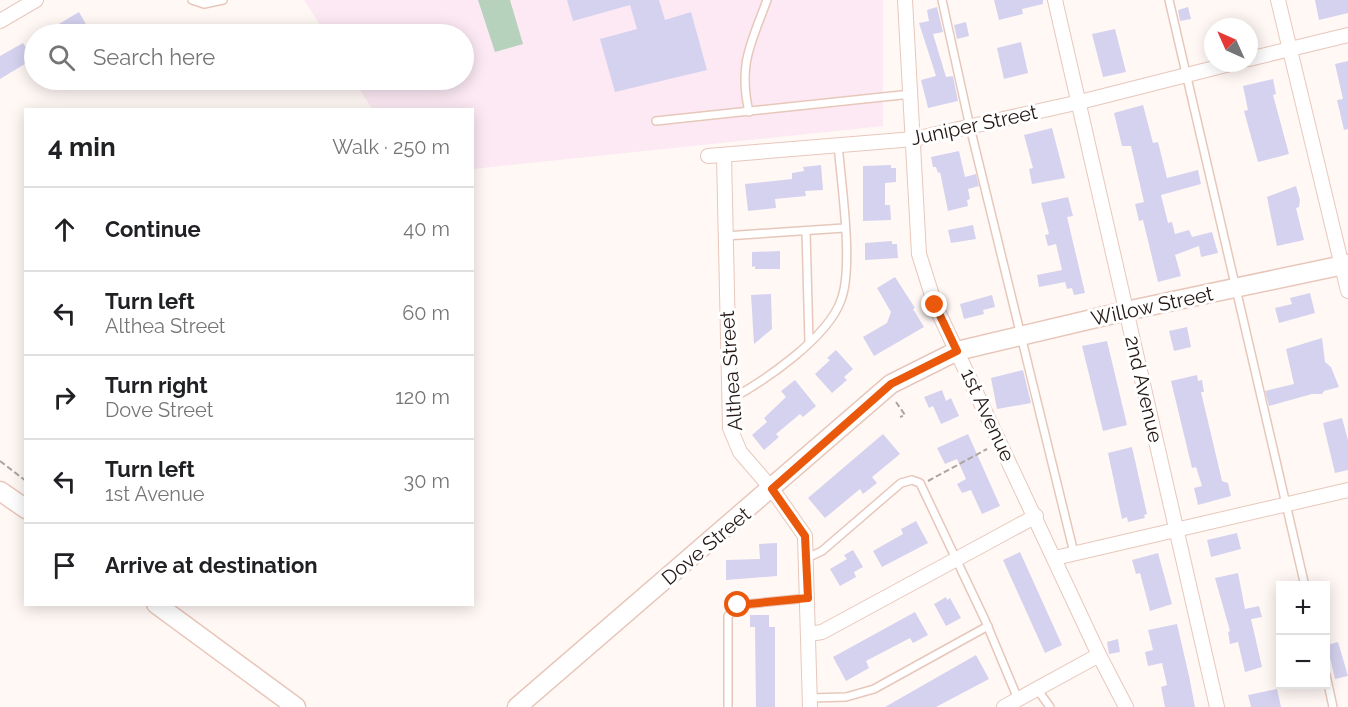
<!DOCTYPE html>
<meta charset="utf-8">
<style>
:root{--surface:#fff;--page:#f2f2f2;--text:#202124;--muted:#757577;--line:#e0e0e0}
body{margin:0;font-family:Raleway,sans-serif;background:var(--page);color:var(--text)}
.controls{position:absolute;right:18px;bottom:18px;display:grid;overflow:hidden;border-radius:0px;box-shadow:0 3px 15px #0003}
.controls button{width:54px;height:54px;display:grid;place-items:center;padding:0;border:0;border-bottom:2px solid var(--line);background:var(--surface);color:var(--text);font:30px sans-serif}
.compass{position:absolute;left:1204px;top:18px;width:54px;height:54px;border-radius:50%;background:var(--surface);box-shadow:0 3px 15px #0003;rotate:315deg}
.stop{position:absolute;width:18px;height:18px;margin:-14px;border:4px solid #ea580c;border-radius:50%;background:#fff}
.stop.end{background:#ea580c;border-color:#fff;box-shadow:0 2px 6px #0008}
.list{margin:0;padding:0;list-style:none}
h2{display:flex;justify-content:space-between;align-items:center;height:78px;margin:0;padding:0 24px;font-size:26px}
h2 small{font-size:20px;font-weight:400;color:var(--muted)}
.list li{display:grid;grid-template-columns:39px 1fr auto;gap:18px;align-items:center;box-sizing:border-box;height:84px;padding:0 24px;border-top:2px solid var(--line)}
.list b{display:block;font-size:22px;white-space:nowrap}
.list p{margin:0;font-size:20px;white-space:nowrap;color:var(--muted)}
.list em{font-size:20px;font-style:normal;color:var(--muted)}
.icon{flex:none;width:33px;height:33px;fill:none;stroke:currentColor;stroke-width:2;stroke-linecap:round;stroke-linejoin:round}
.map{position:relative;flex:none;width:1348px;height:707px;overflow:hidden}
.search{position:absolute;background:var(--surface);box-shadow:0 3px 15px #0003;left:24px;top:24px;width:450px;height:66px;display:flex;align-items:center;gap:15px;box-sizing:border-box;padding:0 21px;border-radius:33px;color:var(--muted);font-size:22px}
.panel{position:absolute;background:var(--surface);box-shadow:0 3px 15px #0003;left:24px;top:108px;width:450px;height:498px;border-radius:0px}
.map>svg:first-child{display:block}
.education{fill:#fce9f3}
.green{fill:#b6d2bc}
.building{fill:#d5d2ef}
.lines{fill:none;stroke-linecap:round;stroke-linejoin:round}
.service-casing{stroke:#e8c7bb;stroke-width:10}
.minor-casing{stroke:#e8c7bb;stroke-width:16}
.tertiary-casing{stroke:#e8c7bb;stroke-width:21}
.path{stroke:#aea5a1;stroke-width:2;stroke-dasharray:6 3;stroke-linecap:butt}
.service{stroke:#fff;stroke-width:7}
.minor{stroke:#fff;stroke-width:14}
.tertiary{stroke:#fff;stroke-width:18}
.route{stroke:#ea580c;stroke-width:8}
.labels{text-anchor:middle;stroke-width:6;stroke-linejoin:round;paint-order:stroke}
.street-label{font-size:20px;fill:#241814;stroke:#fff}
</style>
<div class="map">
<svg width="1348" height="707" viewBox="0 0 1348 707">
<rect width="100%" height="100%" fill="#fff8f5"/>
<!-- education -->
<polygon class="education" points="304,0 883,0 883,126 473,169 472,110 372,109 354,80 464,80 464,34 326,34"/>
<!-- green -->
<polygon class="green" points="478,0 510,0 523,44 495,52"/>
<!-- building -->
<g class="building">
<polygon points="567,0 659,0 665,20 691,12 707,70 615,92 600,39 637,29 630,5 573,21"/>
<polygon points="994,0 1043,0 1043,4 1022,9 1023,14 999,20"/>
<polygon points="1315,0 1348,0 1348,13 1319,20"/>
<polygon points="937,7 943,32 933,34 946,77 953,76 958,101 928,108 921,80 936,76 919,23 929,21 927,10"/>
<polygon points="1188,7 1191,19 1180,21 1178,10"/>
<polygon points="79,12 87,26 74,34 42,34"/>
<polygon points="966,22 969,36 957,39 954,25"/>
<polygon points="1115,29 1126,72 1103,77 1092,34"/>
<polygon points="1021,42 1028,73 1004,79 997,48"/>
<polygon points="23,43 33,59 0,79 0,56"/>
<polygon points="1348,61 1348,129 1344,130 1337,100 1343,99 1335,64"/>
<polygon points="1273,79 1276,94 1273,95 1289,154 1258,162 1244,111 1248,110 1243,86"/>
<polygon points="1143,105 1153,143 1158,142 1167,178 1198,170 1201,184 1161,195 1168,223 1172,222 1175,234 1189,230 1192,237 1212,232 1218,253 1201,257 1199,246 1175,255 1181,276 1158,282 1143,220 1139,221 1135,204 1144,202 1131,146 1122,146 1114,113"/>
<polygon points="1052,128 1065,178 1032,184 1029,169 1033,168 1024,135"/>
<polygon points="959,151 965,177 976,174 979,186 968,189 970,199 967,200 968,206 948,211 940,172 938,173 936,167 933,167 931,157"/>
<polygon points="821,165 823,190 805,191 806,196 775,199 776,208 748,211 745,184 792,179 792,173 804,171 803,167"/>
<polygon points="891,165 891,168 896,168 896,182 885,183 885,205 890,205 891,220 863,221 863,166"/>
<polygon points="1296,186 1300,200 1299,207 1296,208 1304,240 1277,246 1267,197"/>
<polygon points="1068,197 1073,216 1067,217 1085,293 1074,295 1072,288 1067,289 1065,282 1039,287 1037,275 1062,270 1056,244 1048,246 1045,235 1049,234 1041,203"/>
<polygon points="973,225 976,239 951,243 948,230"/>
<polygon points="892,241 892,244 897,244 898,258 865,260 865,243"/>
<polygon points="780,251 780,269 755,269 755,266 752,267 752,252"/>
<polygon points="895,277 915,308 913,309 924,327 874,356 863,337 887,323 891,312 877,288"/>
<polygon points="1310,293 1315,313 1279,323 1275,308 1292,304 1290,298"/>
<polygon points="771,294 772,329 754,344 751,295"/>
<polygon points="992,295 995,307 983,310 984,314 964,319 960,304"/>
<polygon points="1187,327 1191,347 1174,351 1169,331"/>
<polygon points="1322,338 1325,362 1331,367 1339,387 1324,391 1322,394 1312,394 1269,406 1265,391 1294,384 1286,349"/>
<polygon points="1107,341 1127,425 1103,431 1082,346"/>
<polygon points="836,350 853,369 844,377 847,380 832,393 815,374 830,360 827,358"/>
<polygon points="1023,370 1031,403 997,409 991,378"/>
<polygon points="1197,375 1198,381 1202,380 1204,392 1201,392 1222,481 1228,483 1231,496 1198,505 1194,488 1202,486 1196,467 1192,468 1171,381"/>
<polygon points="795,380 816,406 803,417 800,414 776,434 779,437 764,450 752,435 767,422 764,418 786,397 781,391"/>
<polygon points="942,390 946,401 951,398 959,416 941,424 933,406 929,408 924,397"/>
<polygon points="1342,418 1348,440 1348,470 1335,473 1323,423"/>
<polygon points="883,434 900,454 872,477 877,483 863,494 860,489 825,518 808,498"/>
<polygon points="968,434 1000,506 982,514 971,490 962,493 957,484 966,479 957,459 945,464 937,448"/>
<polygon points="1132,447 1147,514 1144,515 1145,518 1128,522 1127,517 1122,519 1108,453"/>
<polygon points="916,521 928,543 882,567 873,551 903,534 901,529"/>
<polygon points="1237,533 1241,549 1211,557 1207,540"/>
<polygon points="777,543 777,576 726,580 726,560 760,559 759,544"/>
<polygon points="853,550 863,567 854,572 856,577 840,586 830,569 847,559 844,555"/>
<polygon points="1020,552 1062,645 1045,653 1003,560"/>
<polygon points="1158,553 1172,604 1150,611 1140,573 1136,574 1132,560"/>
<polygon points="1238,573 1245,609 1259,606 1262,617 1251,619 1262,667 1245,672 1238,642 1230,644 1228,632 1230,631 1215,578"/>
<polygon points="946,597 947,600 950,598 961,618 946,626 934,604"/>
<polygon points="915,612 928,635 913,643 910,638 866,661 869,668 846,681 833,657"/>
<polygon points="750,615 769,615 769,627 775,627 775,707 756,707 755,627 750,627"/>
<polygon points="1177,624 1189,676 1195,707 1165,707 1161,687 1167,685 1162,663 1148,666 1145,652 1153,650 1148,630"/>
<polygon points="1118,639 1120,652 1109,654 1107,642"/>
<polygon points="1338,642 1348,676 1335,679 1327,645"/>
<polygon points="976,655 989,679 936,707 885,707"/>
<polygon points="1277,689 1281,707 1251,707 1248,695"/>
</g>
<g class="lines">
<!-- service casing -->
<g class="service-casing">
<g id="service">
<polyline points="192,0 204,4 223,0"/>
<polyline points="942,0 970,127 1074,553"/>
<polyline points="1169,0 1305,586"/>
<path d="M749,112C738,64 751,44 767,0"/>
<polyline points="656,121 911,94"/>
<polyline points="806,231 809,342"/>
<polyline points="725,236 844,228"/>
<path d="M729,400C763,382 828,338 841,300C854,267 841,182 838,144"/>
<polyline points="807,558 822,551 901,483 912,480 920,483 985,620 1018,699"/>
<polyline points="1326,675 1333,707"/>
<polyline points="1037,689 1050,707"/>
<polyline points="810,698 846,697 874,689 988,626"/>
<polyline points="728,707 728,616 738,605 808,598"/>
</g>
</g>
<!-- minor casing -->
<g class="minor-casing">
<g id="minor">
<polyline points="905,0 919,254 935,305 1099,655 1126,707"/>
<polyline points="1055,0 1217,707"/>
<polyline points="1278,0 1348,291"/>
<polyline points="0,21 36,0"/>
<polyline points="1249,59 1348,35"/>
<polyline points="724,155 730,428 740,452 772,489 805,536 810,707"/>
<polyline points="708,156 914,139 1080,102 1234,63"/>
<polyline points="1055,558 1348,490"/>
<polyline points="809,634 822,632 1036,516"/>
<polyline points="1004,707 1099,655"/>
</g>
</g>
<!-- tertiary casing -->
<g class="tertiary-casing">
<g id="tertiary">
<polyline points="0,491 26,509"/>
<polyline points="156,604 296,707"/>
<polyline points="517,707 891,384 957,351 1126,311 1348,264"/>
</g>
</g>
<!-- path -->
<g class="path">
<polyline points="896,402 905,415 900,417"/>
<polyline points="0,461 26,481"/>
<polyline points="928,481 987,449"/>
</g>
<!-- service -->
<use href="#service" class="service"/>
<!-- minor -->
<use href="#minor" class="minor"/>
<!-- tertiary -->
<use href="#tertiary" class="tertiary"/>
</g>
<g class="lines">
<!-- route -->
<polyline class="route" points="738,605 808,598 805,536 772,489 891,384 957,351 935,305"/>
</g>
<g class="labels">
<!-- street labels -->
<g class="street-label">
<text transform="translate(974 125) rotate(-12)" y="7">Juniper Street</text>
<text transform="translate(1152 306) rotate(-12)" y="7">Willow Street</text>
<text transform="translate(731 371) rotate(-94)" y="7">Althea Street</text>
<text transform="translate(1144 389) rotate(77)" y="7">2nd Avenue</text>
<text transform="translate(988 415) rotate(65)" y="7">1st Avenue</text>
<text transform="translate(706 546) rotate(-40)" y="7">Dove Street</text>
</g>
</g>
</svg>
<div class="controls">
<button>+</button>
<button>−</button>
</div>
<svg class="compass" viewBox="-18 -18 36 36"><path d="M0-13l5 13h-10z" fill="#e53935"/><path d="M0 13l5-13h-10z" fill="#757577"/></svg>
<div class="stop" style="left:738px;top:605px"></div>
<div class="stop end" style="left:935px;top:305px"></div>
<div class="search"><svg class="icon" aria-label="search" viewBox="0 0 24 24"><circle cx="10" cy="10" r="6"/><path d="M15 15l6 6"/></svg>Search here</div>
<section class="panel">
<h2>4 min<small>Walk · 250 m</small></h2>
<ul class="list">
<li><svg class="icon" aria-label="ahead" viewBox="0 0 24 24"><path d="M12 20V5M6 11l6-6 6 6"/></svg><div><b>Continue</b></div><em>40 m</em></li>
<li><svg class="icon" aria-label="left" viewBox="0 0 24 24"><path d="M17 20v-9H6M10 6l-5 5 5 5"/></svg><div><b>Turn left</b><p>Althea Street</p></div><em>60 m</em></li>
<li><svg class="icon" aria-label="right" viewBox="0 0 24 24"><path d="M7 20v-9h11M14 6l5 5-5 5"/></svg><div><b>Turn right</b><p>Dove Street</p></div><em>120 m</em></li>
<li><svg class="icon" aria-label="left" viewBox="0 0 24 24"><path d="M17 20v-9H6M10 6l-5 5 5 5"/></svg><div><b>Turn left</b><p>1st Avenue</p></div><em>30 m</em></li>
<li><svg class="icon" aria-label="arrive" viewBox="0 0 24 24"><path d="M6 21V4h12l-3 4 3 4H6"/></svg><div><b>Arrive at destination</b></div></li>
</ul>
</section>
</div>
